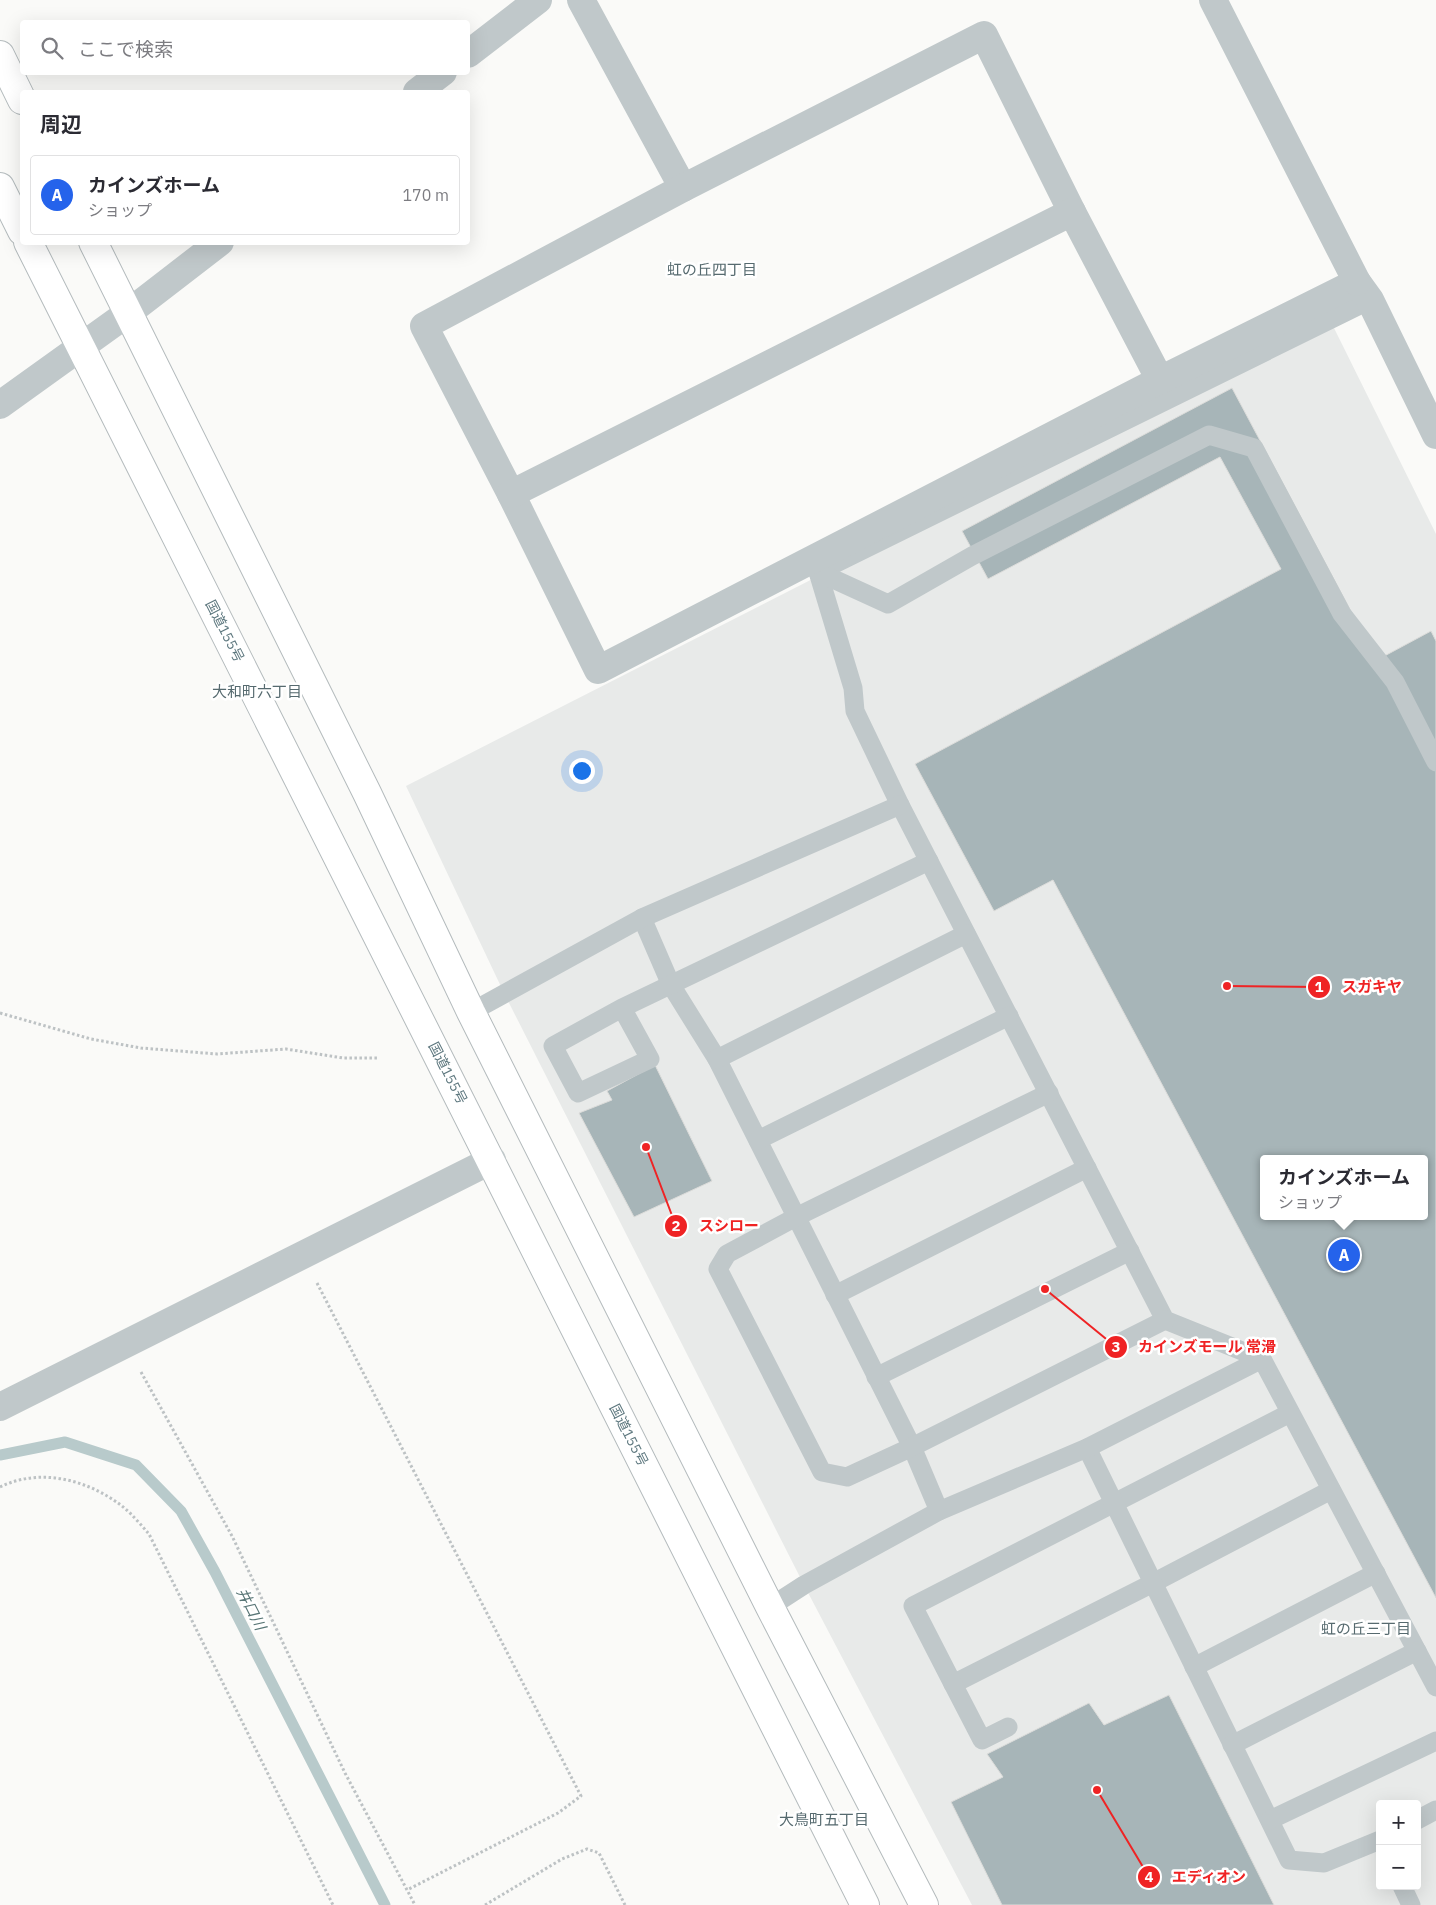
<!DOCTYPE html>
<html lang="ja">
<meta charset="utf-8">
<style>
:root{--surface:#fff;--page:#f2f2f3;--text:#2b2b33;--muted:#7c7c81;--line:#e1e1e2;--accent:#2563eb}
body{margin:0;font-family:"IBM Plex Sans","Noto Sans JP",sans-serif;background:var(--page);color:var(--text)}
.controls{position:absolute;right:15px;bottom:15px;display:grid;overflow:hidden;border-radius:5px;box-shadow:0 5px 20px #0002}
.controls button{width:45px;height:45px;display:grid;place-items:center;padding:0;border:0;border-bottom:1px solid var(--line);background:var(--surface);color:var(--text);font:25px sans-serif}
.you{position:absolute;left:581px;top:770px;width:18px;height:18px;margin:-12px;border:4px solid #fff;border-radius:50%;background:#1a73e8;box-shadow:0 0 0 8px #1a73e833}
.badge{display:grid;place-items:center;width:32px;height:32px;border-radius:50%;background:var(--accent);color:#fff;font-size:16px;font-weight:700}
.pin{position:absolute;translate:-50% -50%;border:2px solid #fff;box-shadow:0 1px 5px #0006}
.popup{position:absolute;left:1260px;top:1155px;width:168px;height:65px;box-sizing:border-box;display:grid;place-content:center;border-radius:5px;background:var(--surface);filter:drop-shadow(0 1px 4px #0005);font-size:16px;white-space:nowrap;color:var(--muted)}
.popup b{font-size:19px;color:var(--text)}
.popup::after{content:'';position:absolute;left:50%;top:100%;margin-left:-10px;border:10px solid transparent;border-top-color:var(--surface)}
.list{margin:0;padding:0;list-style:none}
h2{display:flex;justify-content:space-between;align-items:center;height:65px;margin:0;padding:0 20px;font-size:21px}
h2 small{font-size:16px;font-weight:400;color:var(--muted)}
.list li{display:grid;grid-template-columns:32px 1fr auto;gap:15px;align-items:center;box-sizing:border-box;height:80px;margin:0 10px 10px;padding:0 10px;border:1px solid var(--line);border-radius:5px}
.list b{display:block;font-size:19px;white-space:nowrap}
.list p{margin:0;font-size:16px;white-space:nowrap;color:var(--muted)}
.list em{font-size:16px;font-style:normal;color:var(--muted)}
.icon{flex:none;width:28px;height:28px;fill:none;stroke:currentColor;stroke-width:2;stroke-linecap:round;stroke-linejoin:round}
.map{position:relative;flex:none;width:1436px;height:1905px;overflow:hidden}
.search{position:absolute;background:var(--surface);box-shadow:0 5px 20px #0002;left:20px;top:20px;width:450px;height:55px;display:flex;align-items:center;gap:12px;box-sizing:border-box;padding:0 18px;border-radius:5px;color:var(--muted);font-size:19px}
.panel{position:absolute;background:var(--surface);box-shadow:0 5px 20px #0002;left:20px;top:90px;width:450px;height:155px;border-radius:5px}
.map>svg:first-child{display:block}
.built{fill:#e8eae9;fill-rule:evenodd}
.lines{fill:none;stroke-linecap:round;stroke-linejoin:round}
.stream{stroke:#b8cacb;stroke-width:11}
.building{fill:#a7b5b8;stroke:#dcdcda;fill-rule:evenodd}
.trunk-casing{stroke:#b4bbbd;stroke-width:30}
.path{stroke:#bdc2c4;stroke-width:3;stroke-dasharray:2.5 2.5;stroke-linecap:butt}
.service{stroke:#c0c8ca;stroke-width:19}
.minor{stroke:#c0c8ca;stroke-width:28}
.tertiary{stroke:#c0c8ca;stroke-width:28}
.trunk{stroke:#fff;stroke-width:28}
.labels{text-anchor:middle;stroke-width:5;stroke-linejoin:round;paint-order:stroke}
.street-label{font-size:14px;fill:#5e787f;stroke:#fff}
.neighbourhood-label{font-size:15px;fill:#566a6f;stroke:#fff}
.water-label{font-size:15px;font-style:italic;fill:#597676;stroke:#fff}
.leader{fill:none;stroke:#ef2324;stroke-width:2}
.callout-dot{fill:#ef2324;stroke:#fff;stroke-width:2}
.mark-label{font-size:15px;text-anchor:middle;font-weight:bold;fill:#fff}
.callout-label{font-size:15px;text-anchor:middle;font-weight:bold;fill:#ef2324;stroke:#fff;stroke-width:5;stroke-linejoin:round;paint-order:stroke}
</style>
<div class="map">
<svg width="1436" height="1905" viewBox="0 0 1436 1905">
<rect width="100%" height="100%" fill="#fafaf8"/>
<!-- built -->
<path class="built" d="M1315,323L1334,328L1436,534V1905H972L804,1585L504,993L406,786ZM1264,1159H1424V1216H1264ZM1380,1804H1417V1886H1380Z"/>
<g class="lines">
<!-- stream -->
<polyline class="stream" points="0,1455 65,1442 136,1465 181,1511 215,1572 385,1905"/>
</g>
<!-- building -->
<g class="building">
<path d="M1232,388L1377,660L1431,631L1436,641V1598L1053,880L994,911L915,764L1281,569L1220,457L988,579L962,531ZM1264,1159H1424V1216H1264Z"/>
<polygon points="655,1065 712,1181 634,1217 579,1113 612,1100 607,1091"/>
<polygon points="1169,1695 1274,1905 1002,1905 951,1802 1003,1777 987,1754 1089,1703 1104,1725"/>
</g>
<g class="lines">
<!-- trunk casing -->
<g class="trunk-casing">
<g id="trunk">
<polyline points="0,55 22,100"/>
<polyline points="0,187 22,231"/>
<polyline points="28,242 865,1905"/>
<polyline points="93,242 367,793 471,1012 770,1607 924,1905"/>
</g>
</g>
<!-- path -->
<g class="path">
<polyline points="0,1013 91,1039 141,1048 217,1054 286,1049 343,1058 379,1058"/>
<polyline points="317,1283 581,1796 558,1813 407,1890"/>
<polyline points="141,1372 232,1536 345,1773 415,1905"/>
<path d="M0,1487C41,1467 88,1480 122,1506C132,1514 141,1525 149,1534L333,1905"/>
<polyline points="485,1905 562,1859 587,1849 599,1853 625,1905"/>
</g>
<!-- service -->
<g class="service">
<polyline points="1370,300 818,572 853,688 855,711 900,805 1165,1320 1262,1359 1436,1687"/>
<polyline points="818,572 888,604 972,556 1209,435 1254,448 1342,614 1395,682 1436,762"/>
<polyline points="642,918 671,985 717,1059 912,1447 939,1511"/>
<polyline points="622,1008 650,1059 578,1093 553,1046 622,1008 929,861"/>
<polyline points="471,1012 642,918 900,805"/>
<polyline points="717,1059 966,934"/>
<polyline points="1049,1093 796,1217 727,1254 718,1269 822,1472 847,1477 912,1447 1165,1320"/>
<polyline points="758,1140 1009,1016"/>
<polyline points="835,1295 1087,1168"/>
<polyline points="876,1377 1130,1251"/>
<polyline points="1290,1413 913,1606 953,1684 1153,1583 1331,1490"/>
<polyline points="1087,1448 1289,1860 1324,1863 1380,1840"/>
<polyline points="770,1607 804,1585 939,1511 1087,1448 1262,1359"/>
<polyline points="1194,1667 1376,1573"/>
<polyline points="953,1684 982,1740 1008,1727"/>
<polyline points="1232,1745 1417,1651"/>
<polyline points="1270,1820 1436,1741"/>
<polyline points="1417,1820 1436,1810"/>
<polyline points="1402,1886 1411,1905"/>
</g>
<!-- minor -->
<g class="minor">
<polyline points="581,0 683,188"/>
<polyline points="1160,380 1072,212 984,35 683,188 424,326 511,494 598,670 1160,380 1357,282 1370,300 1436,435"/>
<polyline points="511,494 1072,212"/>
<polyline points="0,1407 492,1160"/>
</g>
<!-- tertiary -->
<g class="tertiary">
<polyline points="1213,0 1357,282"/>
<polyline points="468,54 538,0"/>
<polyline points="417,92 443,72"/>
<polyline points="0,405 128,313 220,242"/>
</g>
<!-- trunk -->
<use href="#trunk" class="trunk"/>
</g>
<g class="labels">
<!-- street labels -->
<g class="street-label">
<text transform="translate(225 631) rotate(63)" y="5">国道155号</text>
<text transform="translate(448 1073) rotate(63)" y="5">国道155号</text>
<text transform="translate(629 1435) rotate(63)" y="5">国道155号</text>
</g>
<!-- neighbourhood labels -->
<g class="neighbourhood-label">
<text x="712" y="275">虹の丘四丁目</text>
<text x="257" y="697">大和町六丁目</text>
<text x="1366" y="1634">虹の丘三丁目</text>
<text x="824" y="1825">大鳥町五丁目</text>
</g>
<!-- water labels -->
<g class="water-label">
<text transform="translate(251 1609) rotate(63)" y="5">井口川</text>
</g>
</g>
<!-- callouts -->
<path class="leader" d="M1227 986L1319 987M646 1147L676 1226M1045 1289L1116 1347M1097 1790L1149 1877"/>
<g class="callout-dot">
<circle cx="1227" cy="986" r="5"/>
<circle cx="646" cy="1147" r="5"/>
<circle cx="1045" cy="1289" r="5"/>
<circle cx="1097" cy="1790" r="5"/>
<circle cx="1319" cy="987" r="12"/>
<circle cx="676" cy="1226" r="12"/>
<circle cx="1116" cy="1347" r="12"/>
<circle cx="1149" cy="1877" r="12"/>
</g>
<g class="mark-label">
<text x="1319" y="992">1</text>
<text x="676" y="1231">2</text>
<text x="1116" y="1352">3</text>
<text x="1149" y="1882">4</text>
</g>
<g class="callout-label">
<text x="1372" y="992">スガキヤ</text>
<text x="729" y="1231">スシロー</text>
<text x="1207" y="1352">カインズモール 常滑</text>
<text x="1209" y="1882">エディオン</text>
</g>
</svg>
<div class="controls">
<button>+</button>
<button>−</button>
</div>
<div class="you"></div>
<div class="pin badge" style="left:1344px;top:1255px">A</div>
<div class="popup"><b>カインズホーム</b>ショップ</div>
<div class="search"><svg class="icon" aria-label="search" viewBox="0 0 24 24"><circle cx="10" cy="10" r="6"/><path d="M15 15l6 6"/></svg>ここで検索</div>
<section class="panel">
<h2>周辺<small></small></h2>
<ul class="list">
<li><span class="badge">A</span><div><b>カインズホーム</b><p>ショップ</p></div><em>170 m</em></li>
</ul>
</section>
</div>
